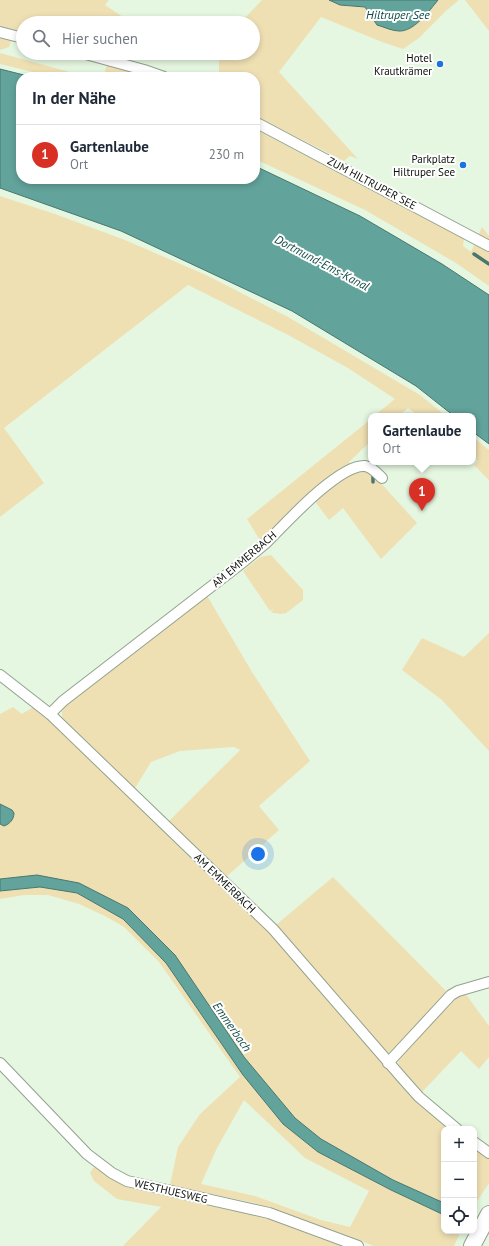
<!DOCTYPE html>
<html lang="de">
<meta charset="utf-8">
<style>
:root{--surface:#fff;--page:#f6f6f7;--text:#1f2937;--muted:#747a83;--line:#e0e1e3;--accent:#d93025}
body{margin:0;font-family:"PT Sans",sans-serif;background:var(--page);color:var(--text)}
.controls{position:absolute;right:12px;bottom:12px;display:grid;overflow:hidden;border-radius:8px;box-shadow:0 2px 6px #0003}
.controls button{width:36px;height:36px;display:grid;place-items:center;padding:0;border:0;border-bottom:1px solid var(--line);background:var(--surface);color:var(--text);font:20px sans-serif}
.you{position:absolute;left:258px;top:854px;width:14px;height:14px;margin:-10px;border:3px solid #fff;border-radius:50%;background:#1a73e8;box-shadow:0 0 0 6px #1a73e833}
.badge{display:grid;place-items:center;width:26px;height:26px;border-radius:50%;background:var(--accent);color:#fff;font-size:13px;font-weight:700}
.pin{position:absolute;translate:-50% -33px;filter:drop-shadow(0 1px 2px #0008)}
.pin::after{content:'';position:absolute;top:21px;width:14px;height:12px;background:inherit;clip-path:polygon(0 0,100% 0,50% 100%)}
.popup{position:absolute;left:368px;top:413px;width:108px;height:52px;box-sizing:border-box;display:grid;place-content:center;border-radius:8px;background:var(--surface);filter:drop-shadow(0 1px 3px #0005);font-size:13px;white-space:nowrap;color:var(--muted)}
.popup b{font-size:15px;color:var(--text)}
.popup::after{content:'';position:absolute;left:50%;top:100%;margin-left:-8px;border:8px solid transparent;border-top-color:var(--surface)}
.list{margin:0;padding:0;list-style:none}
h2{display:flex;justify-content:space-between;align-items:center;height:52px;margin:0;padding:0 16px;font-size:17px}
h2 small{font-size:13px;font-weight:400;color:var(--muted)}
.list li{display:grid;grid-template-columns:26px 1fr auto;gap:12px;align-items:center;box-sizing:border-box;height:60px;padding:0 16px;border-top:1px solid var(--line)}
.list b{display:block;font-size:15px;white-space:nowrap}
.list p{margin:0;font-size:13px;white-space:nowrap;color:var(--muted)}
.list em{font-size:13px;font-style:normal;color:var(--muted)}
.icon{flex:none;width:22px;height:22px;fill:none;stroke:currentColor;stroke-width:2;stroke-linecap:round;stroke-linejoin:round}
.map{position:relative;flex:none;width:489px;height:1246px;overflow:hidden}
.search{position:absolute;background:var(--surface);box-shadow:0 2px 6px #0003;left:16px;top:16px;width:244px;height:44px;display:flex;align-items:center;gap:10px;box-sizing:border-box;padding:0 14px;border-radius:22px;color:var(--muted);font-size:15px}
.panel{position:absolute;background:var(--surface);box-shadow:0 2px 6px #0003;left:16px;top:72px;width:244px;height:112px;border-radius:16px}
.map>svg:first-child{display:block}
.green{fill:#efe0b4;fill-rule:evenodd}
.water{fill:#62a39b;stroke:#48776f}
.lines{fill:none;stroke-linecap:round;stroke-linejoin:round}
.stream{stroke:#48776f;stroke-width:3.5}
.street-casing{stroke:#92a28e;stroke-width:12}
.primary-casing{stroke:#92a28e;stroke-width:18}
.street{stroke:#fff;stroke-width:10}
.primary{stroke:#fff;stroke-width:16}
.poi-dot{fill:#1e74de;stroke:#fff;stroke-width:1.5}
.labels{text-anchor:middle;stroke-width:4;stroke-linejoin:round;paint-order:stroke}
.poi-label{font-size:11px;fill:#0b1009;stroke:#fff;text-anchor:end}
.street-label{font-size:11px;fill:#0b1009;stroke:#fff}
.water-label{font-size:12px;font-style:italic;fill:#0f4a44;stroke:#fff}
</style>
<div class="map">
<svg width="489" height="1246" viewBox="0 0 489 1246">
<rect width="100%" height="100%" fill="#e5f7e0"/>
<!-- green -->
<g class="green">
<polygon points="0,0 109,0 105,5 123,17 121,23 23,23 23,32 0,26"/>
<polygon points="262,0 329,0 340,5 365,7 377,25 428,13 438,0 459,0 447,10 419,38 403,49 382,42 321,17 279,72 358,159 350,156 344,161 255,116 255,77 219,77 219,53 253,53 253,23 240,23"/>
<polygon points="465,0 489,0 489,31"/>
<polygon points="0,37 11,41 9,47 0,50"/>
<polygon points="0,53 88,77 47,77 29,71 0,64"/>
<polygon points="107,65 124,70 142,77 103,77"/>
<polygon points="255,129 464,239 463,246 471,252 482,227 489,236 489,286 456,263 365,210 255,159"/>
<polygon points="0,196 55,214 125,240 206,275 288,317 420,395 446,416 419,416 408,408 399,416 374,416 395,399 348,368 290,336 188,285 4,428 44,483 0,517"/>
<polygon points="371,419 371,441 349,462 351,465 261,542 247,519"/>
<polygon points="473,437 489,450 489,480 474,465 478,461 473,457"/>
<polygon points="362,471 369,472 379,481 417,523 381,559 343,508 329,520 314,500 345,475"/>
<polygon points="271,555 303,590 303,600 285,614 284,613 282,614 273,613 271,612 274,609 270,611 243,571 260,557"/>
<polygon points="206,594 252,672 310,761 259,806 279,830 226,877 168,822 240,750 234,747 180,751 151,762 134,790 63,723 62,715 62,706"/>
<polygon points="489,633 489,751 442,700 402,670 422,638 464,657"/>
<polygon points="35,706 208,871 267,931 418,1103 448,1129 444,1129 444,1203 393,1180 321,1139 295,1118 244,1057 128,908 38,875 0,879 0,824 4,826 12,810 0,804 0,714 13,707 22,714"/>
<polygon points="333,877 448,993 392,1052 387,1053 276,925"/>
<path d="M40,887L77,893L123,919L166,963L243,1075L283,1124L318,1152L391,1190L444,1215V1231H461L454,1246H374L348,1236L254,1203L170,1185L178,1147L200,1114L240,1077L159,962L124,927L105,916L79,904L48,895H24L0,899V891ZM244,1100L305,1158L369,1191L350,1227L321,1220L255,1196L201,1184L217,1148Z"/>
<polygon points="465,993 489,1026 489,1057 479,1069 461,1051 421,1093 399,1066 398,1061 400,1055 452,999"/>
<polygon points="474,1148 489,1159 489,1183 474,1206"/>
<polygon points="97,1167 268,1216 345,1246 123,1246 161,1207 117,1199 94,1181 90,1173 93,1168"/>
</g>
<!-- water -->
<g class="water">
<path d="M329,0H438C430,10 414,32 399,31C392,31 384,27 377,25L365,7L340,5Z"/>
<polygon points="0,69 32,77 21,77 21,179 255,179 255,166 360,216 442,264 489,295 489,444 473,432 473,416 454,416 416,386 292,311 121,231 0,188"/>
<path d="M0,804L12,810L14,813C14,819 10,824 4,826L0,824Z"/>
<polygon points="37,875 79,883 128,908 175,955 244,1057 295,1118 321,1139 393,1180 444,1203 444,1215 391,1190 318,1152 283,1124 243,1075 166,963 123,919 77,893 40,887 0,891 0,879"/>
</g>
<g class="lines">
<!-- stream -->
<g class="stream">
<polyline points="474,254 489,264"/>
<polyline points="373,482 373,472"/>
</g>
<!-- street casing -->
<g class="street-casing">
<g id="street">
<polyline points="0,32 23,38"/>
<polyline points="82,53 144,70 164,77"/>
<polyline points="255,122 489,246"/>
<polyline points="0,675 50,714 273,929 403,1079 419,1097 457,1129"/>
<path d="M50,714L63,701L243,562C251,555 259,549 267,542C285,524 339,464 365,466C372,467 378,474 382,478"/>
<polyline points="0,1063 87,1154 112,1173 127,1181 269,1213 358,1246"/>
<polyline points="388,1063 451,995 458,991 489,982"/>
<polyline points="474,1142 489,1153"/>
</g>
</g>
<!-- primary casing -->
<g class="primary-casing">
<polyline id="primary" points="472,1246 489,1214"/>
</g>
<!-- street -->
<use href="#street" class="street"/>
<!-- primary -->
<use href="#primary" class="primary"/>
</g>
<!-- markers -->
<g class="poi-dot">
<circle cx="440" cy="64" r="4"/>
<circle cx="463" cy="165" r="4"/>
</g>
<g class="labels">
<!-- poi labels -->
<g class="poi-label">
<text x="432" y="62">Hotel<tspan x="432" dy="13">Krautkrämer</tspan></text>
<text x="455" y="163">Parkplatz<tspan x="455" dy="13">Hiltruper See</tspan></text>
</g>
<!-- street labels -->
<g class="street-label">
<text transform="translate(372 183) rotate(28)" y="4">ZUM HILTRUPER SEE</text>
<text transform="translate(244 559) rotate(-40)" y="4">AM EMMERBACH</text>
<text transform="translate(225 883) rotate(44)" y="4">AM EMMERBACH</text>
<text transform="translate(171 1191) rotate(13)" y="4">WESTHUESWEG</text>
</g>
<!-- water labels -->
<g class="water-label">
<text x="398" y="19">Hiltruper See</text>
<text transform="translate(322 263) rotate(28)" y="4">Dortmund-Ems-Kanal</text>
<text transform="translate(232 1027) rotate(55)" y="4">Emmerbach</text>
</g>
</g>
</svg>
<div class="controls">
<button>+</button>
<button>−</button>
<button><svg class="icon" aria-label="locate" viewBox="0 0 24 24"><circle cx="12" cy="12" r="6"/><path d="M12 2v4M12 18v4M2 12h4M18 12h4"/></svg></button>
</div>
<div class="you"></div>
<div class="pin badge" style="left:422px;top:511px">1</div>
<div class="popup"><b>Gartenlaube</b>Ort</div>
<div class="search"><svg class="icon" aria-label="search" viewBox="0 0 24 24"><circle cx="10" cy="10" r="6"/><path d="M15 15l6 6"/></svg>Hier suchen</div>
<section class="panel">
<h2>In der Nähe<small></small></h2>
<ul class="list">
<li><span class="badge">1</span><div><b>Gartenlaube</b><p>Ort</p></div><em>230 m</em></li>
</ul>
</section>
</div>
